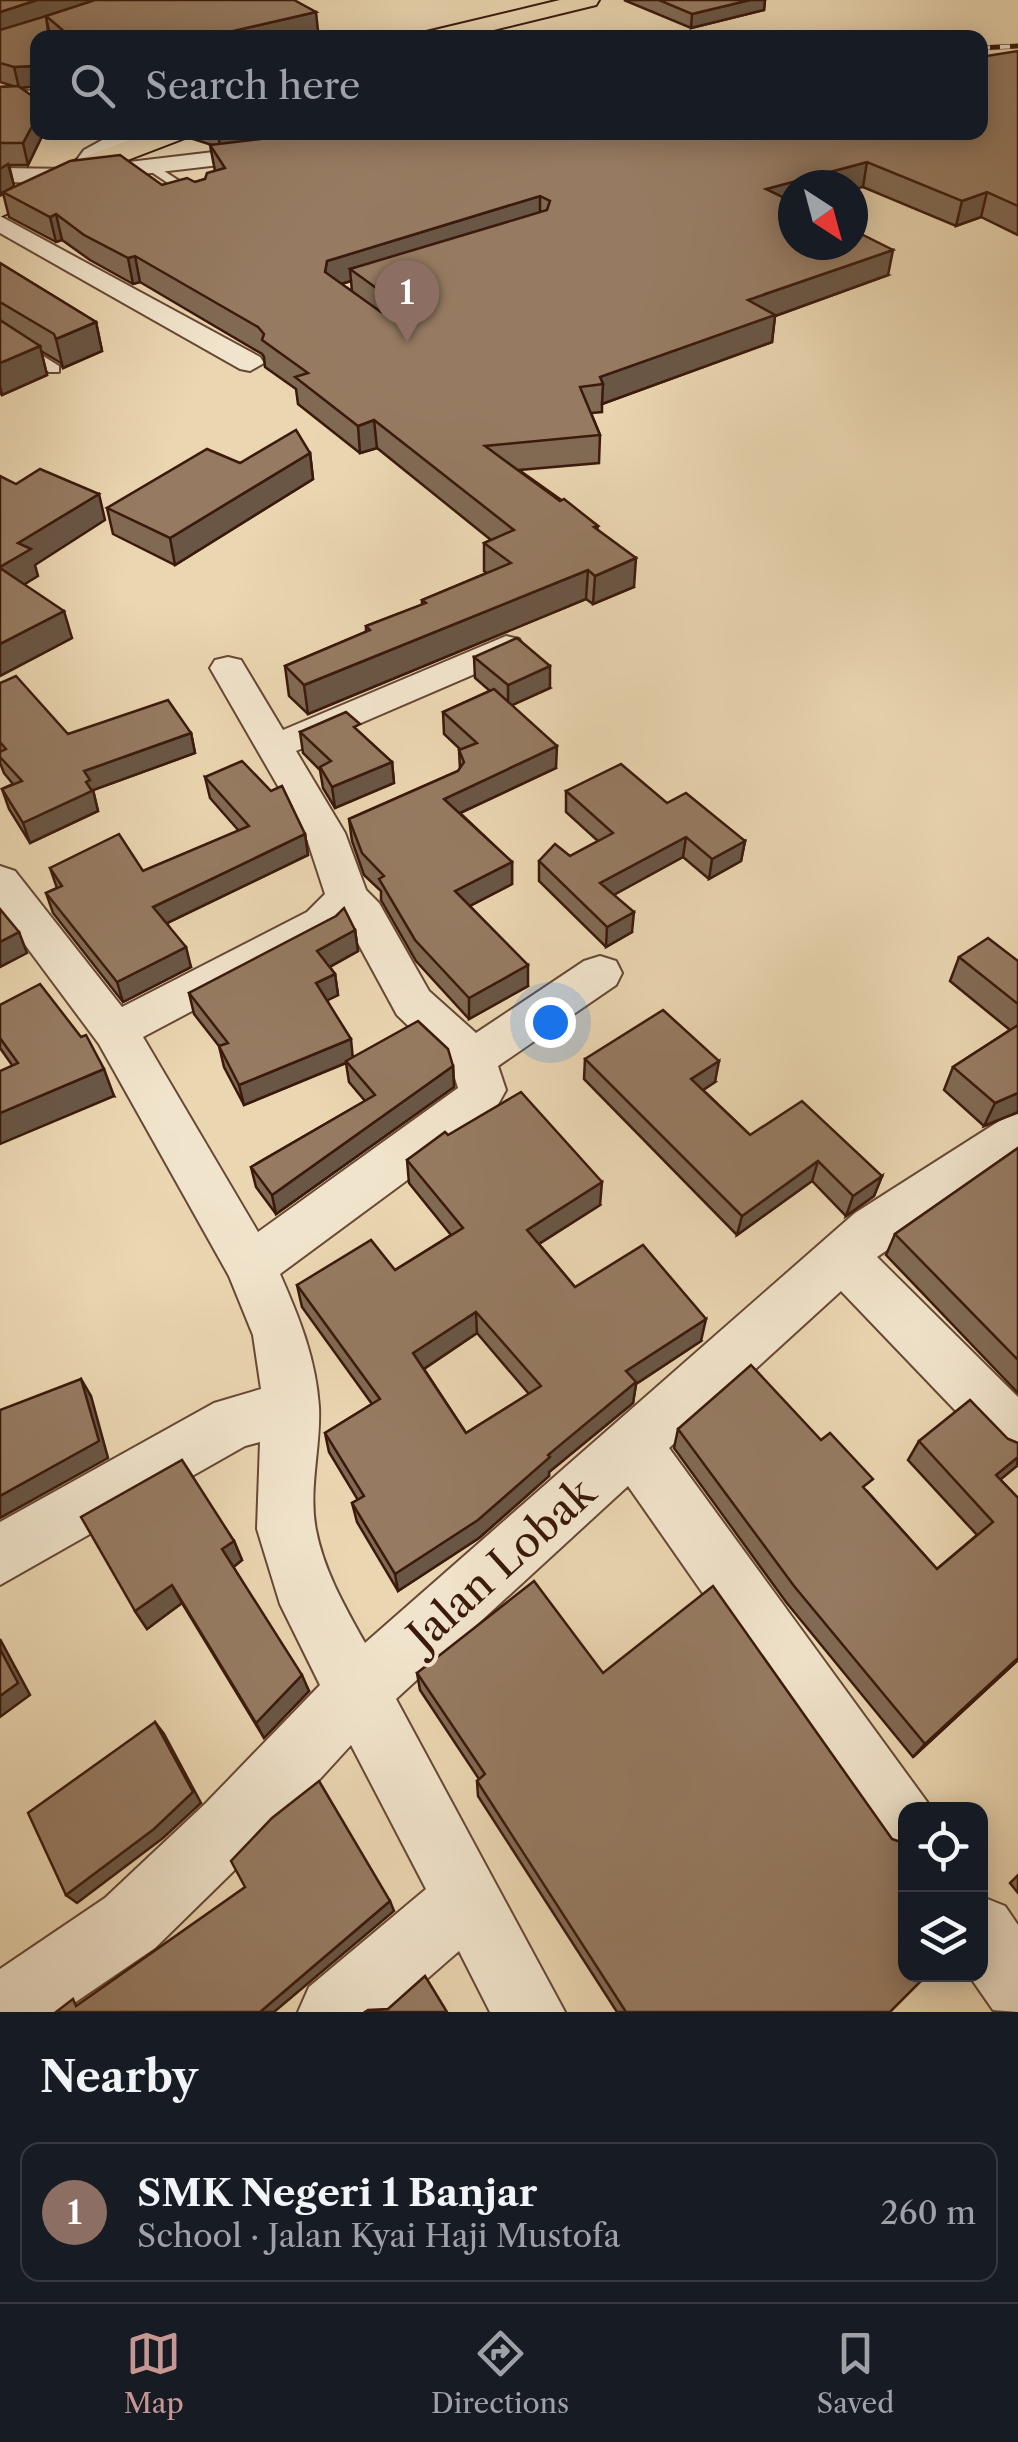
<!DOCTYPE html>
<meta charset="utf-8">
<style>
:root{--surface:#171b24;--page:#242831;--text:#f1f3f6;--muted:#9ea1a6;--line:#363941;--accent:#c59692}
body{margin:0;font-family:"Libre Caslon Text",serif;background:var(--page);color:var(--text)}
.controls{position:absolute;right:30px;bottom:30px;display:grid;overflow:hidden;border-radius:20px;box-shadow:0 5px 25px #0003}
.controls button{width:90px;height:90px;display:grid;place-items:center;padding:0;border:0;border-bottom:2px solid var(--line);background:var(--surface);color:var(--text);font:50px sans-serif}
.compass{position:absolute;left:778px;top:170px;width:90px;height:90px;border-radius:50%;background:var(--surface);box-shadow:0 5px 25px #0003;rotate:144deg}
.you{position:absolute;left:550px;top:1022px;width:35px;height:35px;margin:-25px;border:8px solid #fff;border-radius:50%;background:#1a73e8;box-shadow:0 0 0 15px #1a73e833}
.badge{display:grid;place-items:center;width:65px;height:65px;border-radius:50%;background:var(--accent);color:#fff;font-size:32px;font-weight:700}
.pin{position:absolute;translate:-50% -82px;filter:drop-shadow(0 2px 5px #0008)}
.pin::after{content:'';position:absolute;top:52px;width:35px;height:30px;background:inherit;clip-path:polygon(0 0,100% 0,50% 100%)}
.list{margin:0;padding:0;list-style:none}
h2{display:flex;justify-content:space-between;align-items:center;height:130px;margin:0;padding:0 40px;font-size:42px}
h2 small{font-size:32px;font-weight:400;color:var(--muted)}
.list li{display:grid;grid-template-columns:65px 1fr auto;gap:30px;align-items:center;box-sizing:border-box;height:140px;margin:0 20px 20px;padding:0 20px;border:2px solid var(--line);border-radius:20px}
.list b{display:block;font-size:38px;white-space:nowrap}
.list p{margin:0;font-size:32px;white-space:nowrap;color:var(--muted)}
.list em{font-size:32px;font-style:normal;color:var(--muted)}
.icon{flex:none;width:55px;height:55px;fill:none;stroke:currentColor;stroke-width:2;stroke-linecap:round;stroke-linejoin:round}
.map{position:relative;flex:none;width:1018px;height:2012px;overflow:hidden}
.search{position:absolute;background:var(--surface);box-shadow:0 5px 25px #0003;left:30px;right:30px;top:30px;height:110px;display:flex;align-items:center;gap:25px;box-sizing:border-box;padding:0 35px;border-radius:20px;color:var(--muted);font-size:38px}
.sheet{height:290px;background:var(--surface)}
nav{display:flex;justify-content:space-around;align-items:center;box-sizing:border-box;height:140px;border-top:2px solid var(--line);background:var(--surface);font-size:28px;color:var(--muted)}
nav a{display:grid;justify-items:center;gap:5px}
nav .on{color:var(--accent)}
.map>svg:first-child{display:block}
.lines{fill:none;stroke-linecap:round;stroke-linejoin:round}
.lane-casing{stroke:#674835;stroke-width:4}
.street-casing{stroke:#674835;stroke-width:4}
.primary-casing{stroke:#3b190c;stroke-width:4}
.lane{fill:#f1e4cc;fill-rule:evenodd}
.street{fill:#f1e4cc;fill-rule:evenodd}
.primary{fill:#ead6b1;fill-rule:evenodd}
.rail-casing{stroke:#3b190c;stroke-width:5}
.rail{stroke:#f1e4cc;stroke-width:4;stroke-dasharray:10;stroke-linecap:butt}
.wall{fill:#816a54;stroke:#3b190c;stroke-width:2.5;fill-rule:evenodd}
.shaded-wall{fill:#695645;stroke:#3b190c;stroke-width:2.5}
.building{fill:#967b62;stroke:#3b190c;stroke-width:2.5;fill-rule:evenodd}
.labels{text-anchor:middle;stroke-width:8;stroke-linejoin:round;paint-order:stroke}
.near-street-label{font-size:42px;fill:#3b190c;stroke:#f1e4cc}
</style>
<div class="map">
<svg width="1018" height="2012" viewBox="0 0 1018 2012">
<rect width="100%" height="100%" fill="#ead6b1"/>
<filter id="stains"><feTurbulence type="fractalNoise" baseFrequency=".002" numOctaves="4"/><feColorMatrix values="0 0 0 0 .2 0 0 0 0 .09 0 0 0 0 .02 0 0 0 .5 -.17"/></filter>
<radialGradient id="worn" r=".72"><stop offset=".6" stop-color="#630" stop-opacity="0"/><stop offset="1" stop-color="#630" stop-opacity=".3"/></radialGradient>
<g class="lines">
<!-- lane casing -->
<g class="lane-casing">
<g id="lane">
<polygon points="151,164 155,165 205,198 195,201 147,169"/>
<polygon points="0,329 59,366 59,372 49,372 0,339"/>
</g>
</g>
<!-- street casing -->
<g class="street-casing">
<g id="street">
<polygon points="38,90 38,102 0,105 0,93"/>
<polygon points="117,132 145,132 95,166 272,145 283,152 272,159 65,183 0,182 0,168 70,169 84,150"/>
<polygon points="0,216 260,357 264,363 250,371 240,369 0,233"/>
<path d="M506,636L519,639L524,647L519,655L296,751L345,833L366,890L379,903L429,991L476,1033L584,961L600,956L616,961L622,973L616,985L498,1066L506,1090L490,1119L280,1274C299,1317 316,1359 319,1407C321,1447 308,1489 316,1530C324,1571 345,1607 365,1643L855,1213L1001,1120L1018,1114V1160L877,1257L1018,1397V1463L998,1455L841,1291L669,1448L933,1810H906V1859L882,1850L628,1486L396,1699L565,2012H490L459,1951L389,2012H298L309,1987L426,1889L351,1745L254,1851L155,1948L61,2012H0V1969L105,1898L206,1803L320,1685L280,1604L257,1529L260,1442L245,1446L0,1585V1522L214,1403L261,1389L253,1335L229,1276L99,1044L0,911V866L15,871L122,1007L307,912L325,894L305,833L210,668L215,660L228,657L241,660L283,730ZM347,923L397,1015L452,1068L458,1088L258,1232L143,1037L337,934Z"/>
<polygon points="980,1896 1005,1906 1018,1925 1018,2012 993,2010 968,1974 980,1974"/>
</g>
</g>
<!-- primary casing -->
<g class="primary-casing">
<g id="primary">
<polygon points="560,0 599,0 596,5 461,38 419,38 422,33"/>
<polygon points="150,132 189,132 185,138 91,174 0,217 0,197 71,162"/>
</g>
</g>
<!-- lane -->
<use href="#lane" class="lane"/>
<!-- street -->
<use href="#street" class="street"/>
<!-- primary -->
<use href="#primary" class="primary"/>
<!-- rail casing -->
<g class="rail-casing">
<polyline id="rail" points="980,48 1018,46"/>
</g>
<!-- rail -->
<use href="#rail" class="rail"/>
</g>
<!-- wall -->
<g class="wall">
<path d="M0,0L318,31L292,38H53L50,35L46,18L38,38V86L20,88L38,132H44L28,165H9L14,186L9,189L162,185L195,182L205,179L215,171L210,145H212L190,138L189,132H282V137L980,132L1018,51V235L981,217L956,226L863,187L793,185V245L888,275L775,316L772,342L602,404V412L591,413L600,435L599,463L519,470L598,526L597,530L634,587L593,604L586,599L308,714L289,696L285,666L366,632V626L422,605V600L487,573L484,571V543L491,540L377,448L360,453L298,404L296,389L265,367L264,357L262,354L140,282L133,284L90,260L62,240L56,242L9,217L3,193L0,195V87L13,86L0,82ZM351,281L352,291L341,284Z"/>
<polygon points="624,0 765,0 764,10 691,28"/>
<polygon points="0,263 96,322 102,351 63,368 61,363 41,351 47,375 2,395 0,393"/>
<polygon points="310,453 313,479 175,565 113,534 107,508 240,463"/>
<polygon points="474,657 550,688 512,705 556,768 460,813 512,862 512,884 470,906 528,986 469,1019 416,961 381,900 381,891 364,875 352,841 349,819 458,771 460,769 459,750 461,750 444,734 443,712 490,691 475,678"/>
<polygon points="0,683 68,734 191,733 195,753 93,790 98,811 30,843 9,809 2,789 13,784 4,773 0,763"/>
<polygon points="300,732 361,734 392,762 394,783 335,808 323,788 320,770 303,753"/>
<polygon points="205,777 305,834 308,855 167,923 191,967 123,1002 53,913 46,893 57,888 50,868 143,871 239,831 210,798"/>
<polygon points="566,791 667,803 745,841 741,861 709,879 683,857 614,894 632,932 606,947 539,881 539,861 570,856 598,841 566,812"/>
<polygon points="355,930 358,951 330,967 335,974 338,995 327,1000 353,1057 453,1066 454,1087 276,1214 256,1187 251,1167 365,1101 349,1082 346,1063 244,1105 224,1067 219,1046 194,1014 189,993"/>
<polygon points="959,957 1018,961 1018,1112 984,1126 944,1090 953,1067 1010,1030 950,981"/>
<polygon points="0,1005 81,1037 114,1096 12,1065 0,1048"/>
<polygon points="585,1059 715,1082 703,1090 750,1135 882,1176 874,1196 846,1216 812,1181 737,1235 584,1079"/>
<path d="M448,1135L600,1205L539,1244L575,1287L701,1341L636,1384L633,1403L549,1472V1476L479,1538L398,1591L357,1522L352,1503L358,1500L329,1452L325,1433L372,1404L302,1307L297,1285L395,1270L451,1235L409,1183L407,1160ZM477,1333L529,1394L466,1433L424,1369Z"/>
<polygon points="1018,1148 1018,1393 886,1255 895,1234"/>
<polygon points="678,1429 867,1491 937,1569 977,1535 908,1460 919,1441 1008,1439 1018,1443 1018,1464 1000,1479 1018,1498 1018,1660 913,1757 786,1602 674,1448"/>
<polygon points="234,1541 242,1560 233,1567 309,1691 264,1738 182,1603 147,1629 135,1611"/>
<polygon points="417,1673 603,1673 890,2012 617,2012 478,1796 477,1781 479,1779 420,1690"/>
<polygon points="1018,1875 1018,1893 1010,1883"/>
</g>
<!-- shaded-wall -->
<g class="shaded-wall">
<polygon points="37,0 102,0 46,18 50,38 0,33 0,12"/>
<polygon points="750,0 765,0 764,10 691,28 692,14"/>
<polygon points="316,12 318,31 292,38 203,38"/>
<polygon points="33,66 38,86 19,88 14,67"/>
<polygon points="38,115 38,132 44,132 28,165 23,143"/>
<polygon points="218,132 282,132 282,139 220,147"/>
<polygon points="867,162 863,187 853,189 853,185 793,185 793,205 766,189"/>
<polygon points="8,164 14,186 0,195 0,169"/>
<polygon points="987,192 981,217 956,226 962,201"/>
<polygon points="540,196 540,221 350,269 351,281 330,287 325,272 327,261"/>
<polygon points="56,214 62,240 56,242 50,217"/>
<polygon points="893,250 888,275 775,316 772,342 602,404 603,384 600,377 748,300"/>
<polygon points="135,256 140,282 133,284 128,258"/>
<polygon points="96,322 102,351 63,368 56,339"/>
<polygon points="40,346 47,375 2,395 0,386 0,363"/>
<polygon points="374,420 377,448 360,453 358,426"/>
<polygon points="310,453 313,479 175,565 170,538"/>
<polygon points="99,494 105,520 35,565 38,576 7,595 0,567 18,543"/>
<polygon points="636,558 634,587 593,604 595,576"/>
<polygon points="588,570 586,599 308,714 304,685"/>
<polygon points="64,611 72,638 0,676 0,644"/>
<polygon points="550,666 550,688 508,707 508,685"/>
<polygon points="191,733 195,753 93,790 98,811 30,843 23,823 84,771"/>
<polygon points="557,746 556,768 445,820 444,799"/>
<polygon points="392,762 394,783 335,808 332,787"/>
<polygon points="305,834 308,855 159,927 153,907"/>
<polygon points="686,837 683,857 599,903 600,883"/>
<polygon points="745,841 741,861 709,879 712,859"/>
<polygon points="512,862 512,884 456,913 455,891"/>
<polygon points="634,912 632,932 606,947 607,927"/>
<polygon points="355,930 358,951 320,972 317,951"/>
<polygon points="19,932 27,953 0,967 0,942"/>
<polygon points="186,947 191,967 123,1002 117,982"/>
<polygon points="528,965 528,986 469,1019 469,998"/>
<polygon points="335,974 338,995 320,1004 316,983"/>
<polygon points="351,1039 353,1060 244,1105 239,1085"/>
<polygon points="719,1061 715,1082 688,1100 691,1079"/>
<polygon points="453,1066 454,1087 276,1214 272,1195"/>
<polygon points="104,1069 114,1096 0,1144 0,1113"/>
<polygon points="1018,1093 1018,1112 984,1126 995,1103"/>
<polygon points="818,1161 812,1181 737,1235 742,1216"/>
<polygon points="882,1176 874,1196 846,1216 853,1196"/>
<polygon points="602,1182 600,1205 526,1252 527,1230"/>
<polygon points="476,1312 477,1333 416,1374 413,1353"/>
<polygon points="706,1319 701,1341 636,1384 633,1403 549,1472 549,1476 479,1538 398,1591 395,1574 548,1455 626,1371"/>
<polygon points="81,1379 91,1396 108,1458 0,1518 0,1496"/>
<polygon points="1018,1457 1017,1466 984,1493 996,1475"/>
<polygon points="234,1541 242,1560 231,1569 222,1549"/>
<polygon points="172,1585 182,1603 147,1629 135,1611"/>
<polygon points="0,1639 30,1695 0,1717"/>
<polygon points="1018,1658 1018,1660 913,1757 925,1744"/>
<polygon points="302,1675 309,1691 264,1738 256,1723"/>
<polygon points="155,1722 164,1734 201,1803 163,1838 77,1903 66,1895"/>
<polygon points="390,1901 394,1911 274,2012 260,2012"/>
</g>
<!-- building -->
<g class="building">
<polygon points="0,0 37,0 0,12"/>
<polygon points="95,0 294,0 316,12 203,38 72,38 46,16"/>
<polygon points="659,0 750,0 692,14"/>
<polygon points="46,16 49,38 38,38 38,74 33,66 14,67 0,63 0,30"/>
<path d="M1018,51V206L987,192L962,201L867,162L766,189L793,202V245H853V230L893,250L748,300L775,315L600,377L603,384L580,387L600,435L485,446L560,501L564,499L598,526L594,527L636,558L595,576L588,570L304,685L285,666L370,630L366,626L426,603L422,600L511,563L484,543L514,530L374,420L358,426L295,377L308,373L262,340L264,334L258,327L135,256L128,258L84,235L56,214L50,217L3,192L70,161L120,155L162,185L187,178L195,182L205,179L207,173L225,168L210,145L317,132H980V57ZM540,196L550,201L547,210L350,269L397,303L396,312H381L325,272L327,261Z"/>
<polygon points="18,86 38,100 38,115 23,143 0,143 0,87"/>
<polygon points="0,263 96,322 56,339 54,334 0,302"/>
<polygon points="0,320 40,346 0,363"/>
<polygon points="296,430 310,453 170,538 107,508 207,449 240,463"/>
<polygon points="40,469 99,494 18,543 31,549 0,567 0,476 16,484"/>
<polygon points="0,568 64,611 0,644"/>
<polygon points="517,638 550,666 508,685 474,657"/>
<polygon points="16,676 68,734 168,700 191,733 84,771 90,780 86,782 92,791 23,823 2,789 22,781 0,757 0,752 6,749 0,742 0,683"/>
<polygon points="494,689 557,746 444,799 512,862 455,891 528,965 469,998 415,940 379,879 384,876 362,853 349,819 458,771 464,762 459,750 477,743 443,712"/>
<polygon points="346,712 360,724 354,727 392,762 332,787 320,767 331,761 300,732"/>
<polygon points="242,761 271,791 282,786 305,834 153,907 186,947 117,982 46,893 62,886 50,868 119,834 143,871 249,826 205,777"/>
<polygon points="621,764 667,803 686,793 745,841 712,859 686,837 600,883 634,912 607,927 539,861 555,844 570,856 613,833 566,791"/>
<polygon points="344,908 355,930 317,951 335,974 316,983 351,1039 239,1085 219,1046 228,1043 189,993 336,916"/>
<polygon points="0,909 19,932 0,942"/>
<polygon points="988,938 1018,961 1018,1004 959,957"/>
<polygon points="40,984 81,1037 86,1035 104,1069 0,1113 0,1071 18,1063 0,1038 0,1005"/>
<polygon points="663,1010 719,1061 691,1079 750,1135 802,1101 882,1176 853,1196 818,1161 742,1216 585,1059"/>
<polygon points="418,1021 448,1049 453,1066 272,1195 251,1167 375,1095 346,1061"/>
<polygon points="1018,1025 1018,1093 995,1103 953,1067"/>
<path d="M521,1092L602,1182L527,1230L575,1287L643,1245L706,1319L626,1371L636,1382L548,1455L550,1457L478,1520L395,1574L352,1503L364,1496L325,1433L380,1399L297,1285L371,1240L395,1270L463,1228L407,1160L445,1132L448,1135ZM476,1312L541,1386L466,1433L413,1353Z"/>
<polygon points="1018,1148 1018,1360 895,1234"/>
<polygon points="751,1365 821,1440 830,1433 873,1479 863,1487 937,1569 993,1522 919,1441 970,1400 1008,1439 1018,1443 1018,1457 996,1475 1018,1498 1018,1658 925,1744 794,1586 678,1429"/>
<polygon points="81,1379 99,1441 0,1496 0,1410"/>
<polygon points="182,1460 234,1541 222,1549 302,1675 256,1723 172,1585 135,1611 81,1517"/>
<polygon points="534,1581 603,1673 713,1586 892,1839 906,1844 906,1974 928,1974 890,2012 626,2012 477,1781 485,1774 417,1673"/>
<polygon points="0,1649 18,1683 0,1696"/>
<polygon points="155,1722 193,1792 154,1829 66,1895 28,1813"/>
<polygon points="319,1781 390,1901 260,2012 56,2012 73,1999 76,2006 245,1887 231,1861 272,1818"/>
<polygon points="425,1976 447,2012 365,2012 368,2010 388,2009"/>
</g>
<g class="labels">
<!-- near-street labels -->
<g class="near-street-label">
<text transform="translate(501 1564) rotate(-42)" y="15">Jalan Lobak</text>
</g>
</g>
<rect width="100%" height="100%" filter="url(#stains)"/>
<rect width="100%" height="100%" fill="url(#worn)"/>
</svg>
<div class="controls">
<button><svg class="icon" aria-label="locate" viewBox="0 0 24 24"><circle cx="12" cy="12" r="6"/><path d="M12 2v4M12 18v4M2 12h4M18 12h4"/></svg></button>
<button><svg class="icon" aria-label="layers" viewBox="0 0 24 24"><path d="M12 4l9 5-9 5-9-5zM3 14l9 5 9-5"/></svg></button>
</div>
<svg class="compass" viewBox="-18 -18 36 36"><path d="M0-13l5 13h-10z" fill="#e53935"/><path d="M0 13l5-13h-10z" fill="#9ea1a6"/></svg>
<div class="you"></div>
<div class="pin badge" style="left:407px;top:342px;background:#8d6e63">1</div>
<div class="search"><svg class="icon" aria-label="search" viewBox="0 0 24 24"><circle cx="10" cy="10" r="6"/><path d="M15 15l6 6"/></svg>Search here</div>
</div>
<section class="sheet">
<h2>Nearby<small></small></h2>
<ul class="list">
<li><span class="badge" style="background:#8d6e63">1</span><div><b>SMK Negeri 1 Banjar</b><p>School · Jalan Kyai Haji Mustofa</p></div><em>260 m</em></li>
</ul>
</section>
<nav>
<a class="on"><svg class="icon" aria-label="map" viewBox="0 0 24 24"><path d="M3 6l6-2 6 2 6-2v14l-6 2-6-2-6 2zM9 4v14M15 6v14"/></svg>Map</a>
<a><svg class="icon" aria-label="directions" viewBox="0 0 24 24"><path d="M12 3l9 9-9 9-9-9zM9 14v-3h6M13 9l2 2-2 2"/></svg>Directions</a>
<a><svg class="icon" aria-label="saved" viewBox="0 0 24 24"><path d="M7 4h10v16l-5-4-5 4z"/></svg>Saved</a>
</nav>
